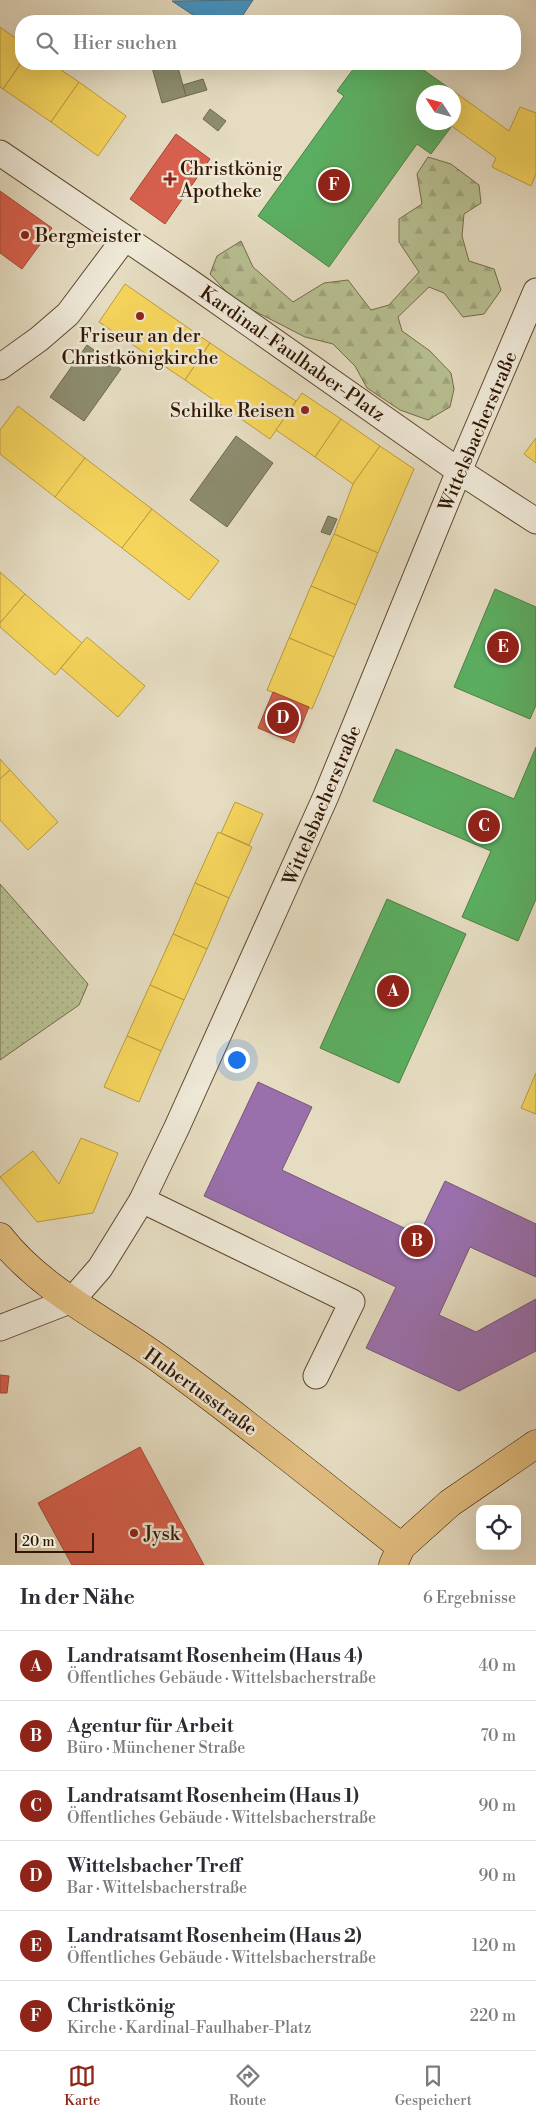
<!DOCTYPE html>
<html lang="de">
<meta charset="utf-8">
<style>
:root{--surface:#fff;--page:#f2f2f3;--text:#2b2b33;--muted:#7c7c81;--line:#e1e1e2;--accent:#8f2418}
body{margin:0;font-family:"Libre Bodoni",serif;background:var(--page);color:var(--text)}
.controls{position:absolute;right:15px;bottom:15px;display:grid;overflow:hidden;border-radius:10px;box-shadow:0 5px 20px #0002}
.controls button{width:45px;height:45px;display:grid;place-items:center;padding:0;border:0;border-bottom:1px solid var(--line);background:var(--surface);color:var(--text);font:25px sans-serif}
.compass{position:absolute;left:416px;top:85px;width:45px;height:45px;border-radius:50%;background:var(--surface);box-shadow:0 5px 20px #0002;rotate:306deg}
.scale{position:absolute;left:15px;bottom:12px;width:79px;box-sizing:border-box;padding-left:5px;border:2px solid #311600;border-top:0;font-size:14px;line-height:18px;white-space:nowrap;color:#311600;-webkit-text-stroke:4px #eee8d7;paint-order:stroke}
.you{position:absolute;left:236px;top:1059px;width:18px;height:18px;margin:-12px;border:4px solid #fff;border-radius:50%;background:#1a73e8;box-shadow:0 0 0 8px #1a73e833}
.badge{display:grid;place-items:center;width:32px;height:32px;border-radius:50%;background:var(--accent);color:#fff;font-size:16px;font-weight:700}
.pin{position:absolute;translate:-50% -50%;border:2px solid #fff;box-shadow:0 1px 5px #0006}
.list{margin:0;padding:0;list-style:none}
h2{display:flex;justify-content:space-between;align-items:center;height:65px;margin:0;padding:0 20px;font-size:21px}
h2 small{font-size:16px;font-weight:400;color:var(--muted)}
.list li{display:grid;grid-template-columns:32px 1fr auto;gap:15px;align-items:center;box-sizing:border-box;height:70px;padding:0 20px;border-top:1px solid var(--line)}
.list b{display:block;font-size:19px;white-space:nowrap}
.list p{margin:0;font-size:16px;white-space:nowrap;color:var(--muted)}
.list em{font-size:16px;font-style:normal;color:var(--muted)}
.icon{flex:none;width:28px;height:28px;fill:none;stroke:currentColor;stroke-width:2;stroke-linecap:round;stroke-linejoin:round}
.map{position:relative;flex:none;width:536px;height:1565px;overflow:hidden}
.search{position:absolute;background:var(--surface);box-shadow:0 5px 20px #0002;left:15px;right:15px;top:15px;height:55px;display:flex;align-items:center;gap:12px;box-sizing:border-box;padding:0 18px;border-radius:20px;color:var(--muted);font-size:19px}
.sheet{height:485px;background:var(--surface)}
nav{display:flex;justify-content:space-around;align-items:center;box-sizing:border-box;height:70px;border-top:1px solid var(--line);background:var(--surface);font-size:14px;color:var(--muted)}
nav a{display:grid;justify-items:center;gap:2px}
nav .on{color:var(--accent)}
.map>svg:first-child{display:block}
.grass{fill:url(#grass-dots);stroke:#746a48}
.forest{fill:url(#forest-firs);stroke:#746a48}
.homes{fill:#f6d55c;stroke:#bb9c40}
.shops{fill:#d6604d;stroke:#a44a36}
.offices{fill:#9970ab;stroke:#7a5578}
.schools{fill:#4393c3;stroke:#3e6e88}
.public{fill:#5aae61;stroke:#4e8044}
.industry{fill:#8c8c6e;stroke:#71694d}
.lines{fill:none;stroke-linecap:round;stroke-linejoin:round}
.minor-casing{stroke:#5e4830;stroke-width:27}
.major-casing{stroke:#311600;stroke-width:29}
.minor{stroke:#eee8d7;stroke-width:25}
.major{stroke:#e2be80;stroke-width:28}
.poi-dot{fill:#8f2418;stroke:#eee8d7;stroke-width:2}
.labels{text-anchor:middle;stroke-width:5;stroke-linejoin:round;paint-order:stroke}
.poi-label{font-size:19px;fill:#311600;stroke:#eee8d7;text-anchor:start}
.street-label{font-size:19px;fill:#311600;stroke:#eee8d7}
</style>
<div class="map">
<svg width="536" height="1565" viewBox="0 0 536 1565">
<defs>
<pattern id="grass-dots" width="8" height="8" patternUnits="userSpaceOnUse" patternTransform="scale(1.25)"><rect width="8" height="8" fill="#b7bf91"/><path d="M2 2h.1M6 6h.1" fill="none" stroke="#9ea37b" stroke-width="1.8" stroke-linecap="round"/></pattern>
<pattern id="forest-firs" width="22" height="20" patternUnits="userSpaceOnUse" patternTransform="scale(1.25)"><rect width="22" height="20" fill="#b7bf91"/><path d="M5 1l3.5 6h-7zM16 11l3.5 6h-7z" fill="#9ea37b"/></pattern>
</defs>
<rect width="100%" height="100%" fill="#e5dcc1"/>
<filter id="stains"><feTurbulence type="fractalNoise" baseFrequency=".004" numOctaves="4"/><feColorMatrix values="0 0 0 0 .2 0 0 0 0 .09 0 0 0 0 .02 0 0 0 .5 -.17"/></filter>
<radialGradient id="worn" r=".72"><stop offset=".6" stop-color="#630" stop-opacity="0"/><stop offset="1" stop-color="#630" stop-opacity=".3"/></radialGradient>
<!-- grass -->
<polygon class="grass" points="0,884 88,984 79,1005 0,1060"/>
<!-- forest -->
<polygon class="forest" points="428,157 451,164 479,185 481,203 464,214 462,236 469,261 494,269 501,290 484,314 463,317 444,293 429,287 398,317 402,331 430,351 451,373 454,389 450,407 428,420 400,410 367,388 355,366 333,344 305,337 235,301 210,274 217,256 241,241 253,267 293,302 324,283 348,280 371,310 389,305 419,272 399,242 399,219 422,204 417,174"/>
<!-- homes -->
<g class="homes">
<polygon points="0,27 21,42 21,63 3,89 0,87"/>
<polygon points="21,63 52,64 79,82 51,122 3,89"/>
<polygon points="79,82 126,116 98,156 51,122"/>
<polygon points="456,93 509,131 520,107 536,113 536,174 531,186 492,167 496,158 446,122 454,122 454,96"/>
<polygon points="125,284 210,343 185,380 99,322"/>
<polygon points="210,343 296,401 270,439 185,380"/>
<polygon points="302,393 341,419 315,457 276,430"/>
<polygon points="18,406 85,458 55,497 0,454 0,430"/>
<polygon points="341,419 380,446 353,484 315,457"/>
<polygon points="536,438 536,463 524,454"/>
<polygon points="380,446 414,469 378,553 334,534 353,484"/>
<polygon points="85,458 152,509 122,548 55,497"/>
<polygon points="152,509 219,561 189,600 122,548"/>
<polygon points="334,534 378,553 356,605 311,586"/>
<polygon points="0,572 25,594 0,623"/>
<polygon points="311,586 356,605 334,657 289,638"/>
<polygon points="25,594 82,643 55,675 0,627 0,623"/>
<polygon points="87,637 145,686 118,717 61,668"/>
<polygon points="289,638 334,657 312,709 267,690"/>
<polygon points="0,759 10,770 0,779"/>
<polygon points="10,770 58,822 28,850 0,820 0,779"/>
<polygon points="235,802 263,814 249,845 221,833"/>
<polygon points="218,832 252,847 229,898 195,883"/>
<polygon points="195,883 229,898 207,949 173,934"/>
<polygon points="173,934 207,949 184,1000 150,985"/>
<polygon points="150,985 184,1000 161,1051 127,1036"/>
<polygon points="127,1036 161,1051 139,1102 104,1087"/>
<polygon points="536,1073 536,1114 521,1108"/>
<polygon points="81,1138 118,1153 93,1213 37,1222 0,1177 33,1151 59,1184"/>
</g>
<!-- shops -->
<g class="shops">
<polygon points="176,134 210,159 165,224 130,199"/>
<polygon points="0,191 52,228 22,269 0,253"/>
<polygon points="273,692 309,707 294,743 258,728"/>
<polygon points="0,1375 9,1376 7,1393 0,1393"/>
<polygon points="140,1447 204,1565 72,1565 38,1503"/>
</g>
<!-- offices -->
<polygon class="offices" points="258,1082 312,1107 282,1170 419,1235 445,1181 536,1224 536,1277 470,1247 439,1315 476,1332 536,1299 536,1351 459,1391 366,1348 396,1287 204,1196"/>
<!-- schools -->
<polygon class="schools" points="253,0 239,21 202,21 172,1"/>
<!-- public -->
<g class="public">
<polygon points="357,64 415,64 456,93 454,96 454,92 424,92 424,122 446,122 451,127 431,154 417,144 329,267 258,216 344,96 337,91"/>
<polygon points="495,589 536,607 536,705 530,719 454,687"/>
<polygon points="536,747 536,899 518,941 462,917 491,851 373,801 396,749 514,799"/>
<polygon points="387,899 466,934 399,1083 320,1048"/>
</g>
<!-- industry -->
<g class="industry">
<polygon points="151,64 177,64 186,96 162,103"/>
<polygon points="203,79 207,90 186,96 183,85"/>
<polygon points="210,109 226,121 218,131 203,119"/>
<polygon points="87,345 121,369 84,421 50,397"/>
<polygon points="236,436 273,463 227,527 190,500"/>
<polygon points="328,516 337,519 330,535 321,532"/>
</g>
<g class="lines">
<!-- minor casing -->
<g class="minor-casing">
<g id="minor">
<polyline points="0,153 190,282 459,471 536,521"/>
<polyline points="0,367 39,339 68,314 125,238"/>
<polyline points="142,1200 352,1302 316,1376"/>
<polyline points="0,1328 72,1300 100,1268 142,1200 177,1127 326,796 459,471 536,291"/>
</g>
</g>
<!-- major casing -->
<g class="major-casing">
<g id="major">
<path d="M0,1237C43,1292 110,1322 165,1363C246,1422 323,1485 401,1547"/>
<polyline points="393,1565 401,1547 450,1503 536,1444"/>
</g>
</g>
<!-- minor -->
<use href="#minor" class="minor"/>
<!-- major -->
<use href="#major" class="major"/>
</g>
<!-- markers -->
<g class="poi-dot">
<path d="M167.5 171.5h5v5h5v5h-5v5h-5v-5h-5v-5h5z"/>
<circle cx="25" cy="235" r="5"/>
<circle cx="140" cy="316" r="5"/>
<circle cx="305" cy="410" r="5"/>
<circle cx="134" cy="1533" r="5"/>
</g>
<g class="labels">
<!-- poi labels -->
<g class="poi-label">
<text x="180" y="175">Christkönig<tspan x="180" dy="22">Apotheke</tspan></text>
<text x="35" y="242">Bergmeister</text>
<text x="140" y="342" text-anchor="middle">Friseur an der<tspan x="140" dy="22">Christkönigkirche</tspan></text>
<text x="295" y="417" text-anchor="end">Schilke Reisen</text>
<text x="144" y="1540">Jysk</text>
</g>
<!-- street labels -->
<g class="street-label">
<text transform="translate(293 353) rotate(35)" y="7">Kardinal-Faulhaber-Platz</text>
<text transform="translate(477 431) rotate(-67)" y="7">Wittelsbacherstraße</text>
<text transform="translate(321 805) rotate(-67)" y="7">Wittelsbacherstraße</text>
<text transform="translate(201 1391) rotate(36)" y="7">Hubertusstraße</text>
</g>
</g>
<rect width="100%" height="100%" filter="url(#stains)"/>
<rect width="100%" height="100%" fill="url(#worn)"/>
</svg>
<div class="controls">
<button><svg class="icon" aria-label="locate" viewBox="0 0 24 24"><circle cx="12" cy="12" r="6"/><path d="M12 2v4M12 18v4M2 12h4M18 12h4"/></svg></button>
</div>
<svg class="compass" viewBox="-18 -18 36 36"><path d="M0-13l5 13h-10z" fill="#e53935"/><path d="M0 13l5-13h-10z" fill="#7c7c81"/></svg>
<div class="scale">20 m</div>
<div class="you"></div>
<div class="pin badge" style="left:393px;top:991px">A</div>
<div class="pin badge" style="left:417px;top:1241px">B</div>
<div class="pin badge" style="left:484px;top:826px">C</div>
<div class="pin badge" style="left:283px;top:718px">D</div>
<div class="pin badge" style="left:503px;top:647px">E</div>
<div class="pin badge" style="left:334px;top:185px">F</div>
<div class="search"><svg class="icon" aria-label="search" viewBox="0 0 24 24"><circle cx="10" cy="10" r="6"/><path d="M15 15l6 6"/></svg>Hier suchen</div>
</div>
<section class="sheet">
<h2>In der Nähe<small>6 Ergebnisse</small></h2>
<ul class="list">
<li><span class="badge">A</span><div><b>Landratsamt Rosenheim (Haus 4)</b><p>Öffentliches Gebäude · Wittelsbacherstraße</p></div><em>40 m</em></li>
<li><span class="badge">B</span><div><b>Agentur für Arbeit</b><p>Büro · Münchener Straße</p></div><em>70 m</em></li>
<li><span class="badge">C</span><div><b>Landratsamt Rosenheim (Haus 1)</b><p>Öffentliches Gebäude · Wittelsbacherstraße</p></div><em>90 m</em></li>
<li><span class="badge">D</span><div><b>Wittelsbacher Treff</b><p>Bar · Wittelsbacherstraße</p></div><em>90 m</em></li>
<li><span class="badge">E</span><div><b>Landratsamt Rosenheim (Haus 2)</b><p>Öffentliches Gebäude · Wittelsbacherstraße</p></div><em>120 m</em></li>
<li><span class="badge">F</span><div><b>Christkönig</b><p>Kirche · Kardinal-Faulhaber-Platz</p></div><em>220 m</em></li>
</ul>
</section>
<nav>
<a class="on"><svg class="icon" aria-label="map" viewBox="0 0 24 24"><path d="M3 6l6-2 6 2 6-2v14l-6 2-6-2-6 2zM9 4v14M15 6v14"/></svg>Karte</a>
<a><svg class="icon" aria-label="directions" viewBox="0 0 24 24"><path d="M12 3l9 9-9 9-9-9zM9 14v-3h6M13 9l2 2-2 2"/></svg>Route</a>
<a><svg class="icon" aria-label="saved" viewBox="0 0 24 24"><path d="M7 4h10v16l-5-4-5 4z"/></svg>Gespeichert</a>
</nav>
